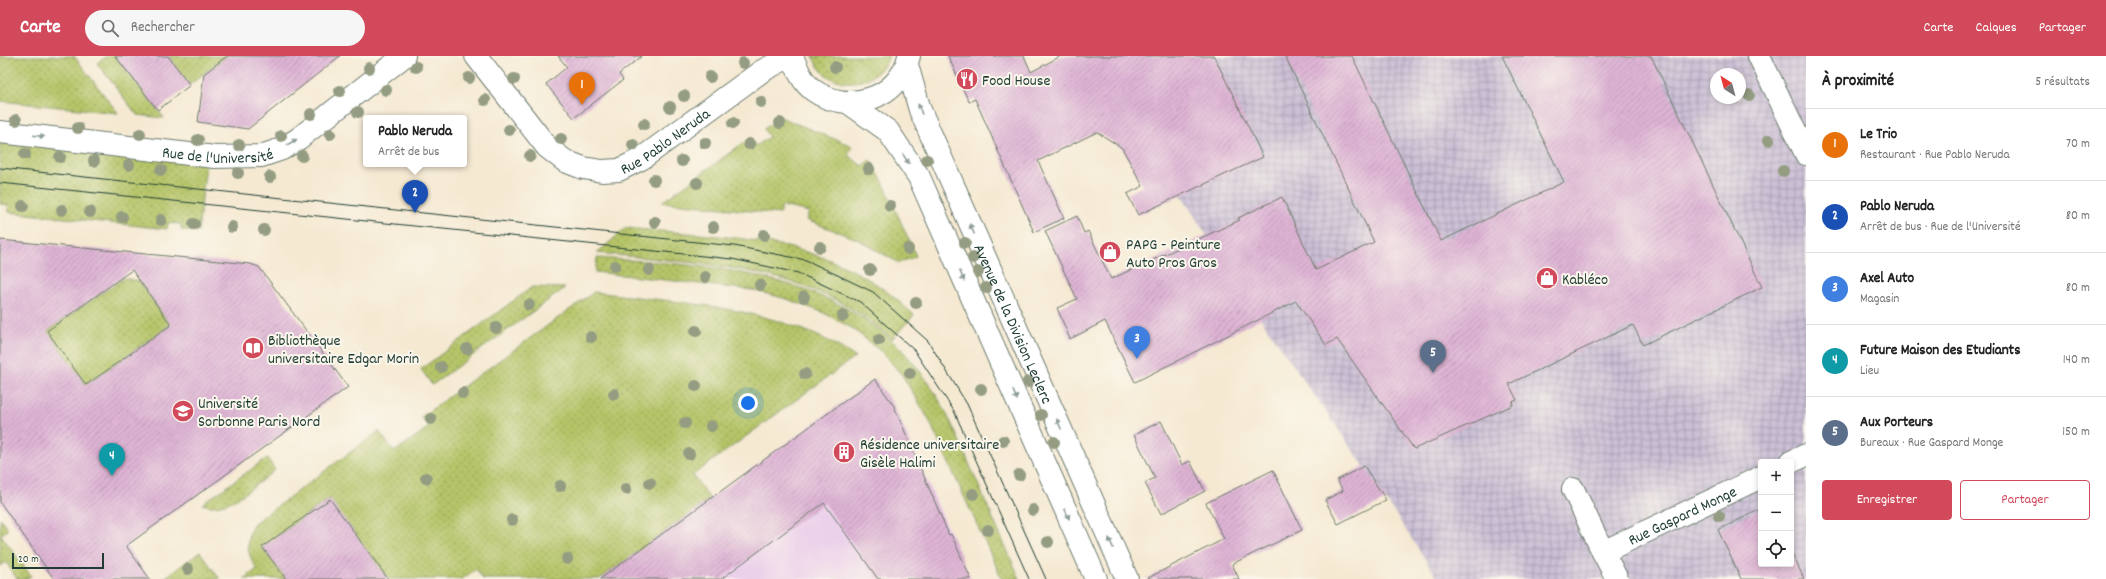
<!DOCTYPE html>
<html lang="fr">
<meta charset="utf-8">
<style>
:root{--surface:#fff;--page:#f6f6f6;--text:#222;--muted:#767676;--line:#e0e0e0;--accent:#d1495b}
body{margin:0;font-family:Dekko,sans-serif;background:var(--page);color:var(--text)}
.controls{position:absolute;right:12px;bottom:12px;display:grid;overflow:hidden;border-radius:4px;box-shadow:0 2px 6px #0003}
.controls button{width:36px;height:36px;display:grid;place-items:center;padding:0;border:0;border-bottom:1px solid var(--line);background:var(--surface);color:var(--text);font:20px sans-serif}
.compass{position:absolute;left:1710px;top:12px;width:36px;height:36px;border-radius:50%;background:var(--surface);box-shadow:0 2px 6px #0003;rotate:324deg}
.scale{position:absolute;left:12px;bottom:10px;width:92px;box-sizing:border-box;padding-left:4px;border:2px solid #1f3d34;border-top:0;font-size:11px;line-height:14px;white-space:nowrap;color:#1f3d34;-webkit-text-stroke:3px #fbf7ec;paint-order:stroke}
.you{position:absolute;left:748px;top:347px;width:14px;height:14px;margin:-10px;border:3px solid #fff;border-radius:50%;background:#1a73e8;box-shadow:0 0 0 6px #1a73e833}
.badge{display:grid;place-items:center;width:26px;height:26px;border-radius:50%;background:var(--accent);color:#fff;font-size:13px;font-weight:700}
.pin{position:absolute;translate:-50% -33px;filter:drop-shadow(0 1px 2px #0008)}
.pin::after{content:'';position:absolute;top:21px;width:14px;height:12px;background:inherit;clip-path:polygon(0 0,100% 0,50% 100%)}
.popup{position:absolute;left:363px;top:59px;width:104px;height:52px;box-sizing:border-box;display:grid;place-content:center;border-radius:4px;background:var(--surface);filter:drop-shadow(0 1px 3px #0005);font-size:13px;white-space:nowrap;color:var(--muted)}
.popup b{font-size:15px;color:var(--text)}
.popup::after{content:'';position:absolute;left:50%;top:100%;margin-left:-8px;border:8px solid transparent;border-top-color:var(--surface)}
.list{margin:0;padding:0;list-style:none}
h2{display:flex;justify-content:space-between;align-items:center;height:52px;margin:0;padding:0 16px;font-size:17px}
h2 small{font-size:13px;font-weight:400;color:var(--muted)}
.list li{display:grid;grid-template-columns:26px 1fr auto;gap:12px;align-items:center;box-sizing:border-box;height:72px;padding:0 16px;border-top:1px solid var(--line)}
.list b{display:block;font-size:15px;white-space:nowrap}
.list p{margin:0;font-size:13px;white-space:nowrap;color:var(--muted)}
.list em{font-size:13px;font-style:normal;color:var(--muted)}
.actions{display:flex;gap:8px;padding:12px 16px}
.actions a{flex:1;padding:9px 0;border:1px solid var(--accent);border-radius:4px;text-align:center;font-size:14px;color:var(--accent)}
.actions .main{background:var(--accent);color:#fff}
.icon{flex:none;width:22px;height:22px;fill:none;stroke:currentColor;stroke-width:2;stroke-linecap:round;stroke-linejoin:round}
.map{position:relative;flex:none;width:1806px;height:523px;overflow:hidden}
header{display:flex;align-items:center;gap:24px;box-sizing:border-box;height:56px;padding:0 20px;background:var(--accent);color:#fff}
header strong{font-size:19px}
nav{display:flex;gap:22px;margin-inline-start:auto;font-size:14px}
.search{width:280px;height:36px;background:var(--page);display:flex;align-items:center;gap:10px;box-sizing:border-box;padding:0 14px;border-radius:22px;color:var(--muted);font-size:15px}
main{display:flex}
aside{flex:1;background:var(--surface)}
.map>svg:first-child{display:block}
.built{fill:#ecd1ea}
.industrial{fill:url(#industrial-grid);fill-rule:evenodd}
.grass{fill:url(#grass-dots);stroke:#6a804e}
.building{fill:url(#building-hatch);fill-rule:evenodd}
.lines{fill:none;stroke-linecap:round;stroke-linejoin:round}
.minor-casing{stroke:#6a796b;stroke-width:24}
.minor{stroke:#fff;stroke-width:22}
.tram{stroke:#1f3d34;stroke-width:1}
.tree{fill:#949d82}
.oneway{fill:#8f9e9a}
.labels{text-anchor:middle;stroke-width:4;stroke-linejoin:round;paint-order:stroke}
.poi-label{font-size:16px;fill:#1f3d34;stroke:#fbf7ec;text-anchor:start}
.street-label{font-size:16px;fill:#1f3d34;stroke:#fbf7ec}
</style>
<header>
<strong>Carte</strong>
<div class="search"><svg class="icon" aria-label="search" viewBox="0 0 24 24"><circle cx="10" cy="10" r="6"/><path d="M15 15l6 6"/></svg>Rechercher</div>
<nav><a>Carte</a><a>Calques</a><a>Partager</a></nav>
</header>
<main>
<div class="map">
<svg width="1806" height="523" viewBox="0 0 1806 523">
<defs>
<pattern id="industrial-grid" width="8" height="8" patternUnits="userSpaceOnUse"><rect width="8" height="8" fill="#cbbfd5"/><path d="M0 4h8M4 0v8" fill="none" stroke="#a49cae"/></pattern>
<pattern id="grass-dots" width="8" height="8" patternUnits="userSpaceOnUse"><rect width="8" height="8" fill="#b5c467"/><path d="M2 2h.1M6 6h.1" fill="none" stroke="#93a056" stroke-width="1.8" stroke-linecap="round"/></pattern>
<pattern id="building-hatch" width="6" height="6" patternUnits="userSpaceOnUse"><rect width="6" height="6" fill="#dfb4d5"/><path d="M-1 1l2-2M0 6l6-6M5 7l2-2" fill="none" stroke="#b494ae"/></pattern>
</defs>
<rect width="100%" height="100%" fill="#fbf7ec"/>
<filter id="ink" filterUnits="userSpaceOnUse"><feTurbulence type="fractalNoise" baseFrequency=".025" numOctaves="2"/><feDisplacementMap in="SourceGraphic" scale="8" xChannelSelector="R" yChannelSelector="G"/><feConvolveMatrix kernelMatrix="1 2 1 2 8 2 1 2 1" color-interpolation-filters="sRGB"/></filter>
<filter id="wash" filterUnits="userSpaceOnUse"><feTurbulence type="fractalNoise" baseFrequency=".012" numOctaves="4" result="noise"/><feDisplacementMap in="SourceGraphic" scale="16" xChannelSelector="R" yChannelSelector="G"/><feGaussianBlur stdDeviation="0.9" result="paint"/><feColorMatrix in="noise" values="0 0 0 0 0 0 0 0 0 0 0 0 0 0 0 0 0 1.4 0 .05"/><feComposite in="paint" operator="in"/></filter>
<g filter="url(#wash)">
<rect width="100%" height="100%" fill="#f5e9d2"/>
<!-- built -->
<polygon class="built" points="875,323 894,350 971,523 600,523"/>
<!-- industrial -->
<path class="industrial" d="M1082,0H1806V523H1438L1364,410L1261,263L1181,139L1142,90ZM1716,18H1740V42H1716ZM1761,406H1791V508H1761Z"/>
<!-- grass -->
<g class="grass">
<polygon points="0,0 74,0 118,57 0,45"/>
<polygon points="107,0 115,0 164,62 137,59 97,7"/>
<polygon points="168,0 227,0 188,30 172,9 174,7"/>
<path d="M813,0H889C877,33 825,37 813,0Z"/>
<polygon points="780,61 852,90 848,99 862,110 870,104 883,126 916,200 899,207 857,183 806,164 809,156 782,150 780,158 662,146 750,82 756,90 769,81 764,73"/>
<polygon points="0,86 206,108 198,176 181,174 181,168 168,167 167,173 9,156 8,149 0,148"/>
<path d="M626,172C708,180 796,179 868,223C885,233 900,246 914,259L892,283C810,207 701,209 597,197Z"/>
<path d="M597,202C725,210 865,217 938,342C955,371 967,404 981,435C993,464 1007,494 1020,523H1002L928,362L902,319L883,297L852,272L822,256L787,243L752,234L595,216Z"/>
<polygon points="124,222 139,225 170,269 86,329 47,275"/>
<polygon points="532,231 565,232 432,329 421,313"/>
<path d="M594,236C679,247 783,250 855,301L693,419L710,443L600,523H483L476,513L462,523H388L329,443L262,491L286,523H244L257,513C247,497 244,486 253,468L379,375L394,396L429,371L421,361Z"/>
<path d="M267,402L275,414C255,428 228,458 202,448Z"/>
<polygon points="0,462 8,473 1,479 31,520 25,523 17,523 6,506 0,510"/>
<polygon points="200,496 220,523 163,523"/>
</g>
<g id="blocks">
<!-- building -->
<g class="building">
<polygon points="115,0 168,0 190,29 158,54"/>
<polygon points="227,0 340,0 248,73 198,66 204,18"/>
<polygon points="558,0 642,0 619,18 623,24 574,62 546,28 567,11"/>
<polygon points="948,0 1024,0 1031,16 1061,0 1214,0 1263,101 1138,159 1127,138 1143,130 1122,92 1097,76 1038,105 1064,162 1034,176 975,43 969,46"/>
<polygon points="1285,0 1352,0 1441,185 1564,126 1502,0 1651,0 1762,231 1643,289 1633,269 1509,328 1517,344 1512,346 1513,349 1414,393 1337,283 1326,289 1296,245 1135,326 1105,265 1070,283 1057,252 1077,243 1045,175 1077,160 1084,177 1088,175 1111,223 1240,164 1238,162 1282,141 1316,214 1374,186"/>
<path d="M0,184L250,208L259,211L348,331L126,490L150,523H54L0,446ZM132,214L171,269L86,329L47,275Z"/>
<polygon points="875,323 894,350 949,479 951,478 971,523 878,523 824,447 721,523 600,523"/>
<polygon points="1161,365 1182,409 1190,405 1205,435 1161,458 1145,427 1155,422 1134,379"/>
<polygon points="1364,410 1386,444 1338,468 1325,444 1343,435 1337,424"/>
<polygon points="1273,414 1302,474 1232,508 1239,523 1146,523 1224,483 1206,447"/>
<polygon points="330,443 388,523 286,523 262,491"/>
<polygon points="1761,453 1761,508 1791,508 1791,495 1804,523 1741,523 1718,474"/>
</g>
</g>
</g>
<g filter="url(#ink)">
<use href="#blocks" fill-opacity="0" stroke="#6a796b" stroke-width="1"/>
<g class="lines">
<!-- minor casing -->
<g class="minor-casing">
<g id="minor">
<path id="s1" d="M476,0L547,91L565,105L583,112L602,115L619,114L641,103L762,15L790,0"/>
<path d="M792,0C797,12 802,26 813,34C847,59 900,43 909,0"/>
<polyline points="1759,0 1806,98"/>
<path id="s2" d="M907,9L920,54L1127,523"/>
<polyline points="849,47 888,75 919,121 1096,523"/>
<path id="s3" d="M0,76L215,101L261,100L282,93L298,83L404,0"/>
<polyline points="1791,406 1806,399"/>
<path id="s4" d="M1573,433L1603,496L1761,421"/>
<polyline points="1603,496 1617,523"/>
</g>
</g>
<!-- minor -->
<use href="#minor" class="minor"/>
<!-- tram -->
<g class="tram">
<polyline points="0,112 734,190 806,204 873,236 928,285 967,348 1046,523"/>
<polyline points="0,127 732,203 798,217 860,246 914,294 954,355 1029,523"/>
</g>
</g>
<!-- trees -->
<g class="tree">
<circle cx="743" cy="7" r="6"/>
<circle cx="416" cy="11" r="6"/>
<circle cx="835" cy="11" r="6"/>
<circle cx="369" cy="12" r="6"/>
<circle cx="710" cy="21" r="6"/>
<circle cx="469" cy="22" r="6"/>
<circle cx="514" cy="23" r="6"/>
<circle cx="386" cy="34" r="6"/>
<circle cx="340" cy="35" r="6"/>
<circle cx="1749" cy="39" r="6"/>
<circle cx="684" cy="40" r="6"/>
<circle cx="485" cy="44" r="6"/>
<circle cx="761" cy="46" r="6"/>
<circle cx="670" cy="51" r="6"/>
<circle cx="358" cy="56" r="6"/>
<circle cx="311" cy="58" r="6"/>
<circle cx="16" cy="64" r="6"/>
<circle cx="733" cy="67" r="6"/>
<circle cx="780" cy="67" r="6"/>
<circle cx="644" cy="68" r="6"/>
<circle cx="78" cy="72" r="6"/>
<circle cx="509" cy="74" r="6"/>
<circle cx="140" cy="78" r="6"/>
<circle cx="330" cy="78" r="6"/>
<circle cx="281" cy="80" r="6"/>
<circle cx="561" cy="83" r="6"/>
<circle cx="198" cy="84" r="6"/>
<circle cx="1769" cy="84" r="6"/>
<circle cx="705" cy="87" r="6"/>
<circle cx="749" cy="88" r="6"/>
<circle cx="239" cy="89" r="6"/>
<circle cx="633" cy="89" r="6"/>
<circle cx="25" cy="98" r="6"/>
<circle cx="302" cy="100" r="6"/>
<circle cx="530" cy="100" r="6"/>
<circle cx="60" cy="101" r="6"/>
<circle cx="927" cy="104" r="6"/>
<circle cx="94" cy="105" r="6"/>
<circle cx="682" cy="105" r="6"/>
<circle cx="129" cy="109" r="6"/>
<circle cx="869" cy="113" r="6"/>
<circle cx="161" cy="114" r="6"/>
<circle cx="1783" cy="115" r="6"/>
<circle cx="238" cy="117" r="6"/>
<circle cx="270" cy="121" r="6"/>
<circle cx="654" cy="124" r="6"/>
<circle cx="697" cy="127" r="6"/>
<circle cx="23" cy="150" r="6"/>
<circle cx="890" cy="150" r="6"/>
<circle cx="62" cy="154" r="6"/>
<circle cx="90" cy="156" r="6"/>
<circle cx="122" cy="161" r="6"/>
<circle cx="161" cy="164" r="6"/>
<circle cx="655" cy="166" r="6"/>
<circle cx="194" cy="168" r="6"/>
<circle cx="232" cy="171" r="6"/>
<circle cx="713" cy="171" r="6"/>
<circle cx="264" cy="174" r="6"/>
<circle cx="764" cy="179" r="6"/>
<circle cx="965" cy="187" r="6"/>
<circle cx="820" cy="191" r="6"/>
<circle cx="908" cy="193" r="6"/>
<circle cx="973" cy="202" r="6"/>
<circle cx="615" cy="210" r="6"/>
<circle cx="649" cy="214" r="6"/>
<circle cx="870" cy="214" r="6"/>
<circle cx="978" cy="216" r="6"/>
<circle cx="705" cy="221" r="6"/>
<circle cx="760" cy="229" r="6"/>
<circle cx="986" cy="232" r="6"/>
<circle cx="804" cy="241" r="6"/>
<circle cx="916" cy="247" r="6"/>
<circle cx="529" cy="249" r="6"/>
<circle cx="843" cy="260" r="6"/>
<circle cx="496" cy="272" r="6"/>
<circle cx="696" cy="275" r="6"/>
<circle cx="591" cy="281" r="6"/>
<circle cx="879" cy="284" r="6"/>
<circle cx="467" cy="293" r="6"/>
<circle cx="441" cy="311" r="6"/>
<circle cx="910" cy="317" r="6"/>
<circle cx="805" cy="318" r="6"/>
<circle cx="1028" cy="326" r="6"/>
<circle cx="696" cy="330" r="6"/>
<circle cx="981" cy="333" r="6"/>
<circle cx="463" cy="337" r="6"/>
<circle cx="614" cy="338" r="6"/>
<circle cx="1041" cy="359" r="6"/>
<circle cx="431" cy="363" r="6"/>
<circle cx="685" cy="367" r="6"/>
<circle cx="711" cy="370" r="6"/>
<circle cx="1003" cy="385" r="6"/>
<circle cx="1054" cy="386" r="6"/>
<circle cx="689" cy="398" r="6"/>
<circle cx="1019" cy="419" r="6"/>
<circle cx="426" cy="422" r="6"/>
<circle cx="650" cy="427" r="6"/>
<circle cx="560" cy="430" r="6"/>
<circle cx="626" cy="433" r="6"/>
<circle cx="973" cy="438" r="6"/>
<circle cx="1033" cy="454" r="6"/>
<circle cx="1719" cy="460" r="6"/>
<circle cx="512" cy="464" r="6"/>
<circle cx="988" cy="474" r="6"/>
<circle cx="1048" cy="486" r="6"/>
<circle cx="567" cy="503" r="6"/>
<circle cx="188" cy="513" r="6"/>
</g>
<!-- one-way arrows -->
<defs><path id="oneway-solid" d="M-6-.8H1V-3.2L6.5 0L1 3.2V.8H-6Z"/></defs>
<g class="oneway">
<use href="#oneway-solid" transform="translate(920 53) rotate(-110)"/>
<use href="#oneway-solid" transform="translate(39 80) rotate(7)"/>
<use href="#oneway-solid" transform="translate(292 86) rotate(-30)"/>
<use href="#oneway-solid" transform="translate(906 103) rotate(56)"/>
<use href="#oneway-solid" transform="translate(972 173) rotate(-114)"/>
<use href="#oneway-solid" transform="translate(962 220) rotate(66)"/>
<use href="#oneway-solid" transform="translate(1015 339) rotate(66)"/>
<use href="#oneway-solid" transform="translate(1059 368) rotate(-114)"/>
<use href="#oneway-solid" transform="translate(1067 458) rotate(66)"/>
<use href="#oneway-solid" transform="translate(1111 487) rotate(-114)"/>
</g>
</g>
<!-- icons -->
<defs>
<g id="restaurant-disc" transform="scale(1.15)"><circle r="9.5" fill="#d1495b" stroke="#fbf7ec"/><path d="M-5-6h1v4h1v-4h1v4h1v-4h1v5L-1.5 .5V6h-2V.5L-5-1ZM5-6V6H3V1.5H1.5Q1.5-4 5-6Z" fill="#fff"/></g>
<g id="shop-disc" transform="scale(1.15)"><circle r="9.5" fill="#d1495b" stroke="#fbf7ec"/><path d="M-5-2.5h2.3a2.7 3.5 0 0 1 5.4 0H5L5.5 6h-11ZM-1.5-2.5h3a1.5 2.3 0 0 0-3 0Z" fill="#fff"/></g>
<g id="library-disc" transform="scale(1.15)"><circle r="9.5" fill="#d1495b" stroke="#fbf7ec"/><path d="M-6-4Q-3-5.5-.7-3.5V5Q-3 3-6 4ZM6-4Q3-5.5 .7-3.5V5Q3 3 6 4Z" fill="#fff"/></g>
<g id="university-disc" transform="scale(1.15)"><circle r="9.5" fill="#d1495b" stroke="#fbf7ec"/><path d="M0-5L7-2L0 1L-7-2ZM-4 1L0 2.5L4 1V4Q0 6-4 4Z" fill="#fff"/></g>
<g id="building-disc" transform="scale(1.15)"><circle r="9.5" fill="#d1495b" stroke="#fbf7ec"/><path d="M-4-6H4V6H1V3H-1V6H-4ZM-2.5-4.3h1.7v1.8h-1.7ZM.8-4.3h1.7v1.8H.8ZM-2.5-1h1.7V.8h-1.7ZM.8-1h1.7V.8H.8Z" fill="#fff"/></g>
</defs>
<g fill-rule="evenodd">
<use href="#restaurant-disc" x="967" y="23"/>
<use href="#shop-disc" x="1110" y="196"/>
<use href="#shop-disc" x="1547" y="222"/>
<use href="#library-disc" x="253" y="292"/>
<use href="#university-disc" x="183" y="355"/>
<use href="#building-disc" x="844" y="396"/>
</g>
<g class="labels">
<!-- poi labels -->
<g class="poi-label">
<text x="982" y="29">Food House</text>
<text x="1126" y="193">PAPG - Peinture<tspan x="1126" dy="18">Auto Pros Gros</tspan></text>
<text x="1562" y="228">Kabléco</text>
<text x="268" y="289">Bibliothèque<tspan x="268" dy="18">universitaire Edgar Morin</tspan></text>
<text x="198" y="352">Université<tspan x="198" dy="18">Sorbonne Paris Nord</tspan></text>
<text x="860" y="393">Résidence universitaire<tspan x="860" dy="18">Gisèle Halimi</tspan></text>
</g>
<!-- street labels -->
<g class="street-label">
<text dy="6" stroke="none"><textPath href="#s1" startOffset="248">Rue Pablo Neruda</textPath></text>
<text dy="6" stroke="none"><textPath href="#s3" startOffset="219">Rue de l'Université</textPath></text>
<text dy="6" stroke="none"><textPath href="#s2" startOffset="280">Avenue de la Division Leclerc</textPath></text>
<text dy="6" stroke="none"><textPath href="#s4" startOffset="157">Rue Gaspard Monge</textPath></text>
</g>
</g>
</svg>
<div class="controls">
<button>+</button>
<button>−</button>
<button><svg class="icon" aria-label="locate" viewBox="0 0 24 24"><circle cx="12" cy="12" r="6"/><path d="M12 2v4M12 18v4M2 12h4M18 12h4"/></svg></button>
</div>
<svg class="compass" viewBox="-18 -18 36 36"><path d="M0-13l5 13h-10z" fill="#e53935"/><path d="M0 13l5-13h-10z" fill="#767676"/></svg>
<div class="scale">20 m</div>
<div class="you"></div>
<div class="pin badge" style="left:582px;top:49px;background:#e8710a">1</div>
<div class="pin badge" style="left:415px;top:157px;background:#1a4fb4">2</div>
<div class="popup"><b>Pablo Neruda</b>Arrêt de bus</div>
<div class="pin badge" style="left:1137px;top:303px;background:#3f7fe0">3</div>
<div class="pin badge" style="left:112px;top:420px;background:#0f9aa8">4</div>
<div class="pin badge" style="left:1433px;top:317px;background:#5c6f8a">5</div>
</div>
<aside>
<h2>À proximité<small>5 résultats</small></h2>
<ul class="list">
<li><span class="badge" style="background:#e8710a">1</span><div><b>Le Trio</b><p>Restaurant · Rue Pablo Neruda</p></div><em>70 m</em></li>
<li><span class="badge" style="background:#1a4fb4">2</span><div><b>Pablo Neruda</b><p>Arrêt de bus · Rue de l'Université</p></div><em>80 m</em></li>
<li><span class="badge" style="background:#3f7fe0">3</span><div><b>Axel Auto</b><p>Magasin</p></div><em>80 m</em></li>
<li><span class="badge" style="background:#0f9aa8">4</span><div><b>Future Maison des Etudiants</b><p>Lieu</p></div><em>140 m</em></li>
<li><span class="badge" style="background:#5c6f8a">5</span><div><b>Aux Porteurs</b><p>Bureaux · Rue Gaspard Monge</p></div><em>150 m</em></li>
</ul>
<div class="actions"><a class="main">Enregistrer</a><a>Partager</a></div>
</aside>
</main>
